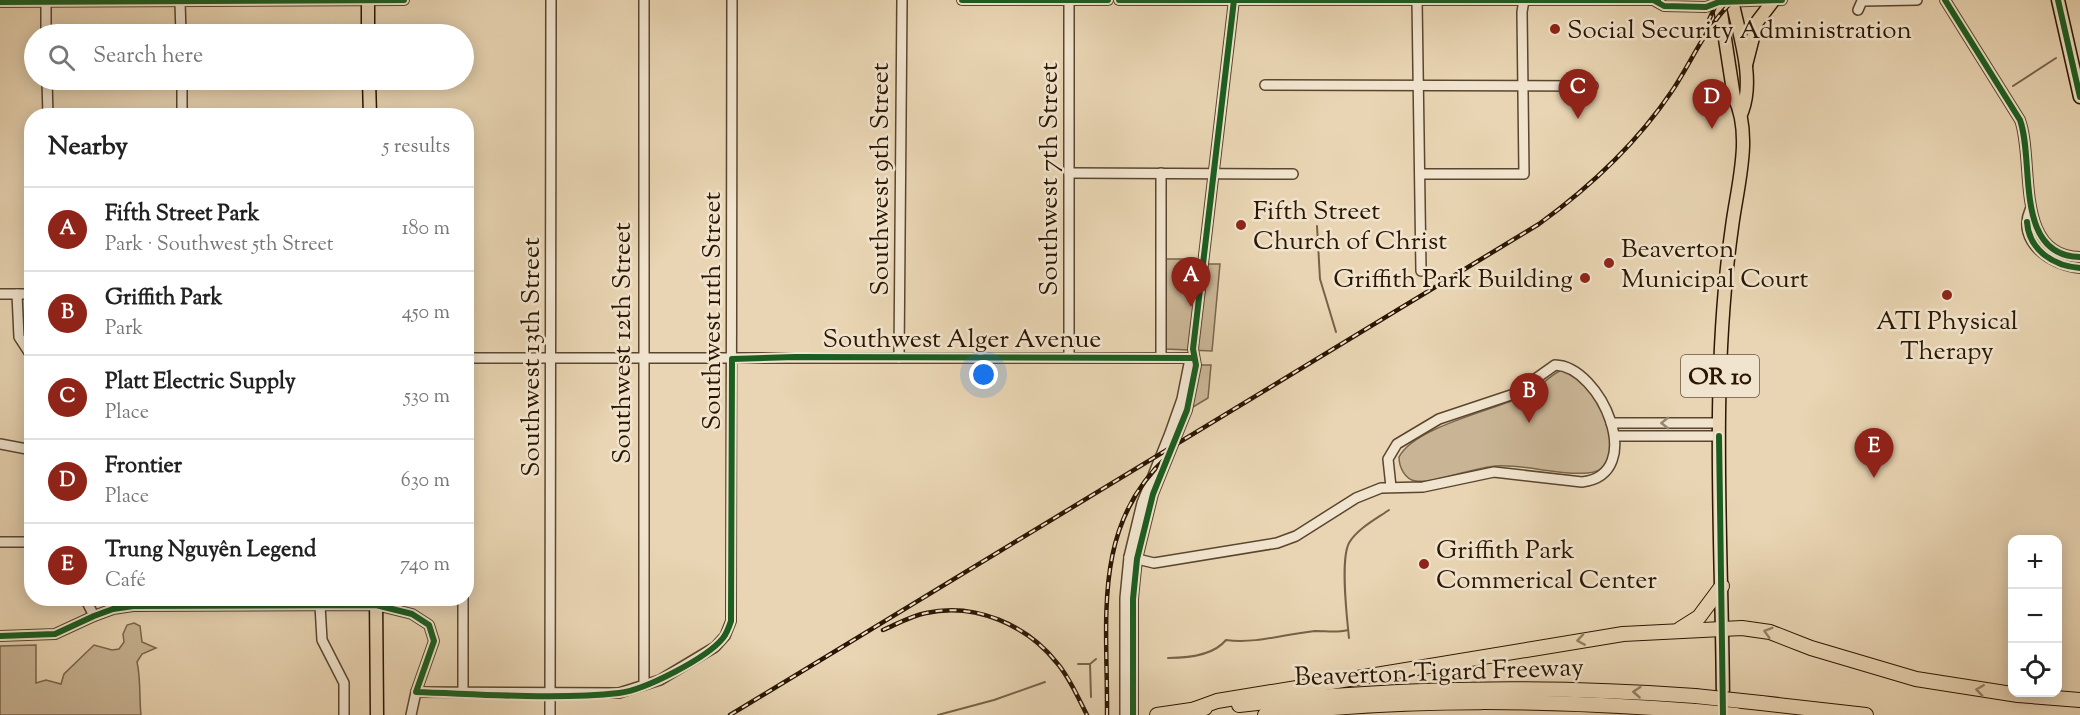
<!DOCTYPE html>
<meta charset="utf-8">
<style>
:root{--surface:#fff;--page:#f6f6f6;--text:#222;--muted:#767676;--line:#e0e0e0;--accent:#8f2418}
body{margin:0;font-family:"Sorts Mill Goudy",serif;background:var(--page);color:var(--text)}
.controls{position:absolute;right:18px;bottom:18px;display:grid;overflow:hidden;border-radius:12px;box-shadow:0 3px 15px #0003}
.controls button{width:54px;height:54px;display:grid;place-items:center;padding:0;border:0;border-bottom:2px solid var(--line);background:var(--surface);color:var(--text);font:30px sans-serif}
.you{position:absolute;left:984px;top:375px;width:21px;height:21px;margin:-15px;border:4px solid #fff;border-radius:50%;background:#1a73e8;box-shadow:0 0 0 9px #1a73e833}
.badge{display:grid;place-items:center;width:39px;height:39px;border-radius:50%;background:var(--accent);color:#fff;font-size:20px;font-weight:700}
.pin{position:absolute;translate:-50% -50px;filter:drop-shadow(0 2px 3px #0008)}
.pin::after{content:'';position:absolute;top:32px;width:21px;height:18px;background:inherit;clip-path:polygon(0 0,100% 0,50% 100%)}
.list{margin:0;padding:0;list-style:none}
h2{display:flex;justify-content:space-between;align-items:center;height:78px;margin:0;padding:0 24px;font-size:26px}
h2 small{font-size:20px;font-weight:400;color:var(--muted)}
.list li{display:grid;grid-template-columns:39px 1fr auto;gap:18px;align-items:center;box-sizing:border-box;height:84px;padding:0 24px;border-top:2px solid var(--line)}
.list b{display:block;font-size:22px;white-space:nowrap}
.list p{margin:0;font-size:20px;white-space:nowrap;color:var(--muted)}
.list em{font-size:20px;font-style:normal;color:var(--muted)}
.icon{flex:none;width:33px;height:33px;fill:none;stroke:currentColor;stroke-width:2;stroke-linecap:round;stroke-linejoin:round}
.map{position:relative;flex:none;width:2080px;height:715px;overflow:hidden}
.search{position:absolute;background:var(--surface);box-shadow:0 3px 15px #0003;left:24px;top:24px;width:450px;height:66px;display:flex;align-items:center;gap:15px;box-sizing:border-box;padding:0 21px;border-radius:33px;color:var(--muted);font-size:22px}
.panel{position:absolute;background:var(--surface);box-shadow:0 3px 15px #0003;left:24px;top:108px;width:450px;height:498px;border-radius:24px}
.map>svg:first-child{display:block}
.green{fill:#c9b595;stroke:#7a664c;stroke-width:1.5}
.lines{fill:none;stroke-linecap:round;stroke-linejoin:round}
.stream{stroke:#766248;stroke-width:2}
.minor-casing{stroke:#5a462e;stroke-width:12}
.major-casing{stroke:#2a1602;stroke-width:15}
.highway-casing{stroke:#2a1602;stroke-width:16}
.minor{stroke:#f1e4ce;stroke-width:9}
.major{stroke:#e9d5b3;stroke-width:12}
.highway{stroke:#e9d5b3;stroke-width:14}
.rail-casing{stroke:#2a1602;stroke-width:4.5}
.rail{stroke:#f1e4ce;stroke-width:2;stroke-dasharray:7;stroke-linecap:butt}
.highway-bridge-casing{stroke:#2a1602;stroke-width:16;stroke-linecap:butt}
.highway-bridge{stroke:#e9d5b3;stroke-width:14}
.cycleway-casing{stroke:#f1e4ce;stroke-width:10}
.cycleway{stroke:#1b5e20;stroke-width:6}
.oneway{stroke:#978772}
.oneway2{stroke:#937f63}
.poi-dot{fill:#8f2418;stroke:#f1e4ce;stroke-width:2}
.labels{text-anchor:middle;stroke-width:5;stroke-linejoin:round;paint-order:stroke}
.shield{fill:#f1e4ce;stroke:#66543f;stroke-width:1.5}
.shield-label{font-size:24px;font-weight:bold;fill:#2a1602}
.poi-label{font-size:26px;fill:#2a1602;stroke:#f1e4ce;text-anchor:start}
.street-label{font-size:26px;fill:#2a1602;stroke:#f1e4ce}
</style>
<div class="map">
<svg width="2080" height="715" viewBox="0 0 2080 715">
<rect width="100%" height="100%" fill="#e9d5b3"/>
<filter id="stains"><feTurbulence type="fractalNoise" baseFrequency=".00333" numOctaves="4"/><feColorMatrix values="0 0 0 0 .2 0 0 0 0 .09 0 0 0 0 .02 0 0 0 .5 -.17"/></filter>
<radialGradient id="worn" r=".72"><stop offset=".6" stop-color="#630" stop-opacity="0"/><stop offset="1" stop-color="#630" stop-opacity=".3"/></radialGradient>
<!-- green -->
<g class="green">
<polygon points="1166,259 1196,259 1195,264 1220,264 1212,351 1166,349"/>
<polygon points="1185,365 1211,365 1208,398 1185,412"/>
<path d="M1562,370C1582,374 1594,394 1602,411C1613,430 1621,470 1588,473C1558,476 1527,464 1496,466C1475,467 1432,484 1416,481C1405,480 1399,467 1399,457C1415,426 1497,410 1528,394C1540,388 1549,375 1562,370Z"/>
<path d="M134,623L140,626L142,642L156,648L142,654L137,662C141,679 139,697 141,715H0V646L36,645V683L46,680L61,684L64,674L94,645L112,650L119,649L124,642L123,634L127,625Z"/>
</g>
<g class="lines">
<!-- stream -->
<g class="stream">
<polyline points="2013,86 2056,58"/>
<polyline points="1317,226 1320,279 1336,332"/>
<path d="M1349,638C1347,618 1340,560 1349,543C1357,529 1376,519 1389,510"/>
<path d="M1168,658C1187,658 1213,656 1226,640C1256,644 1285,634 1315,631C1327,631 1336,633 1348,630"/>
<polyline points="1078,664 1090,664 1096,659"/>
<polyline points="1090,664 1091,697"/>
<polyline points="938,715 994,700 1045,682"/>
</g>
<!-- minor casing -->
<g class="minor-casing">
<g id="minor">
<polyline points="644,0 644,685"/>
<polyline points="962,0 1108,0"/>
<polyline points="1069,0 1069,357"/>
<polyline points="1119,0 1658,0"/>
<polyline points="1417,0 1421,271"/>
<path d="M1945,0L2020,120C2035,161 2013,256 2080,257"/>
<polyline points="1655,1 1664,6 1706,7 1719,2 1782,0"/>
<polyline points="0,2 404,0"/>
<polyline points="46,2 46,34"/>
<polyline points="180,2 181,34"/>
<polyline points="1858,10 1862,1 1917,0"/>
<polyline points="47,80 48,116"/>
<polyline points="182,80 182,116"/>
<polyline points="1265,85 1593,86"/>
<polyline points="1069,173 1293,174"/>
<polyline points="1420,174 1524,174 1522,12 1524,0"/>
<path d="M2030,210C2016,242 2052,266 2080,268"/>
<polyline points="0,294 32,294"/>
<polyline points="17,294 19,337 32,357"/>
<polyline points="466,358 1193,358"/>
<polyline points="899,358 902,0"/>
<polyline points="1161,358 1161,173"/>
<polyline points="1611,423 1719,423"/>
<polyline points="1615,436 1719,436"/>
<polyline points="0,444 32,450"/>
<polyline points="0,542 32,542"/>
<path d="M1129,557L1154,563L1277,543L1296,536L1356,498L1381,488L1423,487L1494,472L1582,482C1648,474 1601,366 1555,365L1514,394L1439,419L1397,444L1388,459L1391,487"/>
<polyline points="85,598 94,616"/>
<polyline points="320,605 322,640 344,683 344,715"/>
<polyline points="0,636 55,634 94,616 113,609 133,606 376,605 412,614 429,625 434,641 416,692 411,715"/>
<polyline points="416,692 619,693 660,680 715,647 725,636 731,621 732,0"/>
<polyline points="463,693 463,598"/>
<polyline points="550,715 551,0"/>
<polyline points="1125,715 1125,598 1129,557 1142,503 1170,433 1182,399 1189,364 1193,358"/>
<polyline points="1133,715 1133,599 1137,559 1153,494 1187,410 1196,365 1193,349 1234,0"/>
</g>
</g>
<!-- major casing -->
<g class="major-casing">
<g id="major">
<polyline points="368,0 368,34"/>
<path d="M1719,0L1734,97C1753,135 1737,187 1732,227C1709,389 1723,553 1723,715"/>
<path d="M1732,0C1739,35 1755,78 1742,112"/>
<polyline points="2058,0 2080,97"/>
<polyline points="1746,65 1757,22 1773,1"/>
<polyline points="369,80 370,116"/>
<polyline points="376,598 377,715"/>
</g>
</g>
<!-- highway casing -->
<g class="highway-casing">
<g id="highway">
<polyline points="1680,629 1699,617 1722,586"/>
<polyline points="1761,703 1866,715"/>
<path d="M1239,705C1392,687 1542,685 1695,696"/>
<polyline points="1195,709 1217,701 1623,634 1742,628 1770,632 1811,648 1916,679 2018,695 2080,700"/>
<polyline points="1157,715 1205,708"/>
<path d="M1265,715C1408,697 1552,700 1696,711"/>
</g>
</g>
<!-- minor -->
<use href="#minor" class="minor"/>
<!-- major -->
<use href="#major" class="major"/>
<!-- highway -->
<use href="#highway" class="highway"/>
<!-- rail casing -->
<g class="rail-casing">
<g id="rail">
<polyline points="1708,22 1718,0"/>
<path d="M883,630C897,624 911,616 926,613C975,602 1027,625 1057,663C1070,678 1078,698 1087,715"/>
<path d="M730,715L1539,224C1590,187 1637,143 1672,91C1692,61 1707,24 1734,0"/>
<path d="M1107,715C1108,620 1091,526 1168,456"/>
</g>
</g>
<!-- rail -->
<use href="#rail" class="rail"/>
<!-- highway-bridge casing -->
<g class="highway-bridge-casing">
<g id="highway-bridge">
<polyline points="1695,696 1761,703"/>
<polyline points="1696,711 1736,715"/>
</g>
</g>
<!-- highway-bridge -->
<use href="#highway-bridge" class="highway-bridge"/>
<!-- cycleway casing -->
<g class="cycleway-casing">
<g id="cycleway">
<polyline points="962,0 1108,0"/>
<polyline points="1119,0 1658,0"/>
<path d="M1945,0L2020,120C2035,161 2013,256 2080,257"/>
<polyline points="2058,0 2080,97"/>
<polyline points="1655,1 1664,6 1706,7 1719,2 1782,0"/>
<polyline points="0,2 404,0"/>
<path d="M2027,222C2029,250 2053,266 2080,268"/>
<polyline points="1719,436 1723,715"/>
<path d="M0,636L55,634L94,616L113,609L133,606L376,605L412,614L429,625L434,641L416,692C479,694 556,700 619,693C645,690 707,658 723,638C727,633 729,627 731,621L732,359L795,357L1193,358"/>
<polyline points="1133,715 1133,599 1137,559 1153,494 1187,410 1196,365 1193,349 1234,0"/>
</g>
</g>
<!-- cycleway -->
<use href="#cycleway" class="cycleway"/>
</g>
<!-- one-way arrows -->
<defs><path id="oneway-chevron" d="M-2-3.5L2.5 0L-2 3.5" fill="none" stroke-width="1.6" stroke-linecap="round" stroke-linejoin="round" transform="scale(1.5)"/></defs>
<use class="oneway" href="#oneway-chevron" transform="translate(1665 423) rotate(179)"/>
<g class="oneway2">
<use href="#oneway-chevron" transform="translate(1768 632) rotate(-164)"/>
<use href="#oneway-chevron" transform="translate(1581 640) rotate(171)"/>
<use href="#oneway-chevron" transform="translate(1980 690) rotate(-172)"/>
<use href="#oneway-chevron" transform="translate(1637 692) rotate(-176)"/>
</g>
<!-- markers -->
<g class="poi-dot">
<circle cx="1555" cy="29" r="6"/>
<circle cx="1241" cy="225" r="6"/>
<circle cx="1609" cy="263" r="6"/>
<circle cx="1585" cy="278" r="6"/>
<circle cx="1947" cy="295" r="6"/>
<circle cx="1424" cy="564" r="6"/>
</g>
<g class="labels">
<!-- shield labels -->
<rect class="shield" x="1681" y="355" width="78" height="42" rx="4.5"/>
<g class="shield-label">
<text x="1720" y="384">OR 10</text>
</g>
<!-- poi labels -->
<g class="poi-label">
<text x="1567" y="38">Social Security Administration</text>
<text x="1253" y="219">Fifth Street<tspan x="1253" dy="30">Church of Christ</tspan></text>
<text x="1621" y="257">Beaverton<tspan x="1621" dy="30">Municipal Court</tspan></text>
<text x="1573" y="287" text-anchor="end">Griffith Park Building</text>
<text x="1947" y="329" text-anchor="middle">ATI Physical<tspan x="1947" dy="30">Therapy</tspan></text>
<text x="1436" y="558">Griffith Park<tspan x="1436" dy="30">Commerical Center</tspan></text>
</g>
<!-- street labels -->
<g class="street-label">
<text transform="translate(879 179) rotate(-90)" y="9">Southwest 9th Street</text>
<text transform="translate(1048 179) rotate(-90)" y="9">Southwest 7th Street</text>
<text transform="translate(711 311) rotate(-90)" y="9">Southwest 11th Street</text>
<text x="962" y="347">Southwest Alger Avenue</text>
<text transform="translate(621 343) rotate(-90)" y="9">Southwest 12th Street</text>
<text transform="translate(530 357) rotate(-90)" y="9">Southwest 13th Street</text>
<text transform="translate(1439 671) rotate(-2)" y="9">Beaverton-Tigard Freeway</text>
</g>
</g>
<rect width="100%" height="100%" filter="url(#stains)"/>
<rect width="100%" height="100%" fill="url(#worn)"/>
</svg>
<div class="controls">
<button>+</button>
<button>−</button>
<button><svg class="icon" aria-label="locate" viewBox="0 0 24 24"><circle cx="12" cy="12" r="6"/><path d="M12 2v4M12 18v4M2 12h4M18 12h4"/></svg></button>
</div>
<div class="you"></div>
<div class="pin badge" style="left:1191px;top:307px">A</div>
<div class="pin badge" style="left:1529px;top:423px">B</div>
<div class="pin badge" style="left:1578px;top:119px">C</div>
<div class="pin badge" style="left:1712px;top:129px">D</div>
<div class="pin badge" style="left:1874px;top:478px">E</div>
<div class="search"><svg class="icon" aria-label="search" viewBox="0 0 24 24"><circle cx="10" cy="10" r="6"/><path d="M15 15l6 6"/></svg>Search here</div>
<section class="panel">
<h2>Nearby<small>5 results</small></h2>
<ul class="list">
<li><span class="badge">A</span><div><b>Fifth Street Park</b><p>Park · Southwest 5th Street</p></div><em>180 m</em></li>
<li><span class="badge">B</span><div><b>Griffith Park</b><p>Park</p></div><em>450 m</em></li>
<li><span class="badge">C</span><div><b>Platt Electric Supply</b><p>Place</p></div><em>530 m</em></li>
<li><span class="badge">D</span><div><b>Frontier</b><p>Place</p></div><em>630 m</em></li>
<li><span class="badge">E</span><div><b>Trung Nguyên Legend</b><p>Café</p></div><em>740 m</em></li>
</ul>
</section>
</div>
